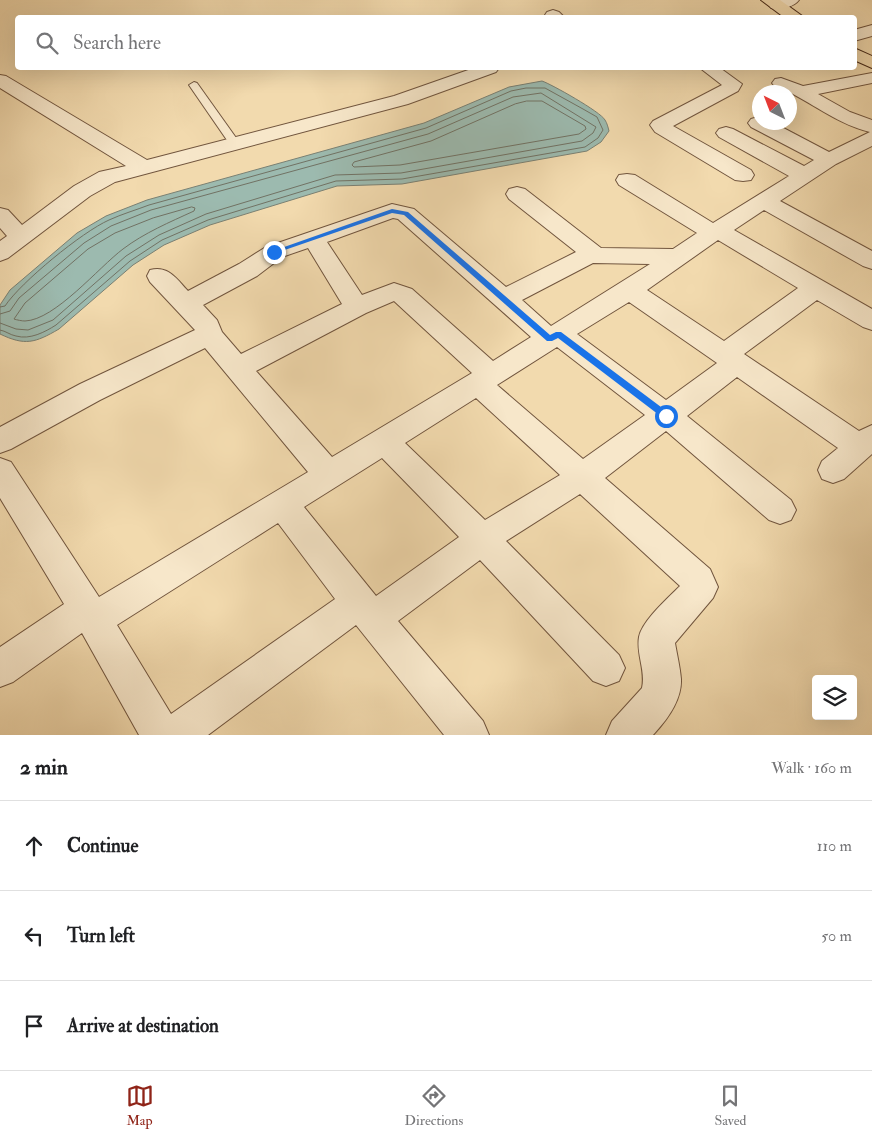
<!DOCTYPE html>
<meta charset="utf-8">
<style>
:root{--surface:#fff;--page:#f6f6f6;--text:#202124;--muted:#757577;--line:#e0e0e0;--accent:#8f2418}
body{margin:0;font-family:"IM FELL Double Pica",serif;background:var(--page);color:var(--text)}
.controls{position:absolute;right:15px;bottom:15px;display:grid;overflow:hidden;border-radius:5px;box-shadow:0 5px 20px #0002}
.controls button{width:45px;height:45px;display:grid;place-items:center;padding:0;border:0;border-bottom:1px solid var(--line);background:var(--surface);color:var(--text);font:25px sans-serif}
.compass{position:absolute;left:752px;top:85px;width:45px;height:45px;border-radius:50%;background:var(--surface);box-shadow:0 5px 20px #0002;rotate:318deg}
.stop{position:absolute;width:15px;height:15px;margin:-11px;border:4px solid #1a73e8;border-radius:50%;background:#fff}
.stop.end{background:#1a73e8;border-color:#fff;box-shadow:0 1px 5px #0008}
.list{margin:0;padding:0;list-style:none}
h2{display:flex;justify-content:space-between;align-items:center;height:65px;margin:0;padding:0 20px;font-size:21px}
h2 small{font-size:16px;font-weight:400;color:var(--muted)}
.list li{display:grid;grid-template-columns:32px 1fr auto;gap:15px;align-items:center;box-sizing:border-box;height:90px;padding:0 20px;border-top:1px solid var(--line)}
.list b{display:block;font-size:19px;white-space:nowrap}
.list em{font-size:16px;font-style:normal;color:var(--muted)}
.icon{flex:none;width:28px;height:28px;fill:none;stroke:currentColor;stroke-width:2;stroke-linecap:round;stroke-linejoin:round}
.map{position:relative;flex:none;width:872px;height:735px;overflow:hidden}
.search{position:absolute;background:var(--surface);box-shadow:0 5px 20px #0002;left:15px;right:15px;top:15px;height:55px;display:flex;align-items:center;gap:12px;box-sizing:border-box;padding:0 18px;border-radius:5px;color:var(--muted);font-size:19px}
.sheet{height:335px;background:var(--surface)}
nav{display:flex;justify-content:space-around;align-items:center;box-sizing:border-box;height:70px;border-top:1px solid var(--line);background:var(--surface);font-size:14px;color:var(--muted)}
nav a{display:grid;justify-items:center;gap:2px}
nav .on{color:var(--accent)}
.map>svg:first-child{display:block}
.water{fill:#9cbaaf;stroke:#7a8073}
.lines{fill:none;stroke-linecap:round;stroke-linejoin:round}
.shore{stroke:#717264;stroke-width:1}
.lane-casing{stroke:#71553e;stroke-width:2}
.street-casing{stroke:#71553e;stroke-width:2}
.highway-casing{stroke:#462918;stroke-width:2}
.lane{fill:#f7e7ca;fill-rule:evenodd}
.street{fill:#f7e7ca;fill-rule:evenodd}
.highway{fill:#f2daae;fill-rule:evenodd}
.route{fill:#1a73e8}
</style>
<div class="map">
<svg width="872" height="735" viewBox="0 0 872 735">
<rect width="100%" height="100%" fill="#f2daae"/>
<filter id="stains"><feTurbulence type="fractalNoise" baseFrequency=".004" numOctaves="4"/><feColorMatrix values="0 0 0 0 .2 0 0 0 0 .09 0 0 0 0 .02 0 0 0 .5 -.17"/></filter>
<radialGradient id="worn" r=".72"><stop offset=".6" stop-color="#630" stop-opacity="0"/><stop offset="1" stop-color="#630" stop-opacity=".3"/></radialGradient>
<!-- water -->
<path class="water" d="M542,81C551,84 601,112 605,120C607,123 608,127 609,131L601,142L587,151L402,184L337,186L210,225L164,245L133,265L59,329C35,343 25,346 0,334V305L10,290L77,233L106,216L147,200L424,123L509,87Z"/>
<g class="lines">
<!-- shore -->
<g class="shore">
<polygon points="527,101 542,101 585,126 586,129 579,134 400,165 354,167 352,165 354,162 431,141 515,104"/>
<path d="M192,207L195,208L194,211C170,222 144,233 123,249C99,267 55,320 25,321C22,321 17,320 14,319L25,303L88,249L115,233L153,218Z"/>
<path d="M0,307L5,306C21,282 82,232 109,220C122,214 136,210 149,205L426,128L511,91L526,88H545L583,109L597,117L603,130L598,138L585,147L402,179L336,181L208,220L162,240L130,261L56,325C45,332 30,340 16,336C10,335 6,331 0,330"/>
<polyline points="0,314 10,311 19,298 84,243 111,226 151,210 428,134 513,97 541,93 596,127 593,133 582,141 401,173 335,175 206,214 159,235 126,256 53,320 28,330 16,329 0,323"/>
</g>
<!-- lane casing -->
<g class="lane-casing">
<polygon id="lane" points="194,82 197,83 239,142 239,146 231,146 189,85"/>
</g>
<!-- street casing -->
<g class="street-casing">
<g id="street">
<path d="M776,0H799C794,7 780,10 771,8L769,5Z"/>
<polygon points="553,10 559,12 565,18 547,18 545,15 547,12"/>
<polygon points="872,25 872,36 854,41 854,30"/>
<polygon points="474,68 499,68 496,72 408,104 115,182 90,196 8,258 0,261 0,241 7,236 0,228 0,208 8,210 22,225 74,186 99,172 126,166 0,88 0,75 6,76 147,160 394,96"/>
<polygon points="700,68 720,68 742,84 738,91 673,126 751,170 754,175 751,180 743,181 735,180 655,132 650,125 653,121 722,85"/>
<path d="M872,73V83L818,94L850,112L872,120V146L836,164L780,201L872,251V269L863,266L764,210L734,230L872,309V330L863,327L817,300L744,354L859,431L872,425V454L844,479L833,483L822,479L818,470L822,461L838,448L737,377L687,416L791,500L796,510L791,520L780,524L769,520L666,431L605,478L710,569L718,587L713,598L675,643C677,655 680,667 681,679C682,700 667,720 653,735H606L612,721L642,688C646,671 636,654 639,637C642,621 668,598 680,586L580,494L506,541L619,655L625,668L619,681L606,686L593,681L480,560L398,621L483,721L489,735H444L356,625L208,735H139L82,633L13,682L0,687V647L64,604L0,498V458L11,462L99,597L308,472L205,348L100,400L11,449L0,453V427L80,384L195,330L150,282L147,276L150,270C168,265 177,279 188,291L239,264L266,247L392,204L414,209L506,287L576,252L509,199L506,194L509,189L517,187L525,189L601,248L673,249L697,233L619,185L616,180L619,175L627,174L635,175L713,223L789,176L719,137L716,133L719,129L726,127L733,129L804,166L814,160L751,127L748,123L751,119L758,117L760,122H772L829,152L870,132C840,125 815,105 789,92C782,90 776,89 772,83L775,79L781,78L803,86ZM393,218L398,219L531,337L493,361L412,289L394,283L362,295L327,242ZM718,240L798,288L724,341L647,290ZM308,248L342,304L241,354L222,332L217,320L203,305L257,276L282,257ZM593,263L650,264L551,326L522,300ZM394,301L472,373L332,457L256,371L366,313ZM629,302L717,363L666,400L577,334ZM557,347L645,415L583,459L497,385ZM476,398L560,475L485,520L405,443ZM382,458L459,537L376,596L304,507ZM278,523L335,599L171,714L117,625Z"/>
</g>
</g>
<!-- highway casing -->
<g class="highway-casing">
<g id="highway">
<polygon points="761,0 780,0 805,18 785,18"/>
<polygon points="854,48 872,56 872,68 854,60"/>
</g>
</g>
<!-- lane -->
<use href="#lane" class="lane"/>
<!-- street -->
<use href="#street" class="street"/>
<!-- highway -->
<use href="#highway" class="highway"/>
</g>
<!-- route -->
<polygon class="route" points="392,209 408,212 550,335 556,332 561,332 669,413 669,418 663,418 558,338 552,341 547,341 404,215 392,213 276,253 270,252"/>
<rect width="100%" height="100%" filter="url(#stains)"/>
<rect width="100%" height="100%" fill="url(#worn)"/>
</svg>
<div class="controls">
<button><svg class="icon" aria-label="layers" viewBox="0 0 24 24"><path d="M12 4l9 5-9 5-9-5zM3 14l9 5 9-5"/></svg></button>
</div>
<svg class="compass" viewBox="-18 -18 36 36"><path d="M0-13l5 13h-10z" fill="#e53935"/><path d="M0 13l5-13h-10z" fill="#757577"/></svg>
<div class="stop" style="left:666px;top:416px"></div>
<div class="stop end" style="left:274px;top:252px"></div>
<div class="search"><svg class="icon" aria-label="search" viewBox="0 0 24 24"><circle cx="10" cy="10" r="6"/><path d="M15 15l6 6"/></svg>Search here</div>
</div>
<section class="sheet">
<h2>2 min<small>Walk · 160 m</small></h2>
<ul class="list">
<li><svg class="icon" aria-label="ahead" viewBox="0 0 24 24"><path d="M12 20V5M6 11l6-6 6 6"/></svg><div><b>Continue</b></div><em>110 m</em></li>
<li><svg class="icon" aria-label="left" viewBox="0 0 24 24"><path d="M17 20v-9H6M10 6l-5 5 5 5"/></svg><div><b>Turn left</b></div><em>50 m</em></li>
<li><svg class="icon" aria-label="arrive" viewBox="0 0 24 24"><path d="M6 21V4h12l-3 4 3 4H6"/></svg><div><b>Arrive at destination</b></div></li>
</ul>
</section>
<nav>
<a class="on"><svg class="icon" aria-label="map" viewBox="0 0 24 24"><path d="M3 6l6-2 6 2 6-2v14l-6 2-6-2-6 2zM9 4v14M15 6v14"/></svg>Map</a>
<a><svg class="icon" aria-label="directions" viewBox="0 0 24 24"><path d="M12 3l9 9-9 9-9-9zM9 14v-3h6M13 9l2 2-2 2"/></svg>Directions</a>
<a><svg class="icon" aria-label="saved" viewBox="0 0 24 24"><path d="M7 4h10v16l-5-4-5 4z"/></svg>Saved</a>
</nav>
